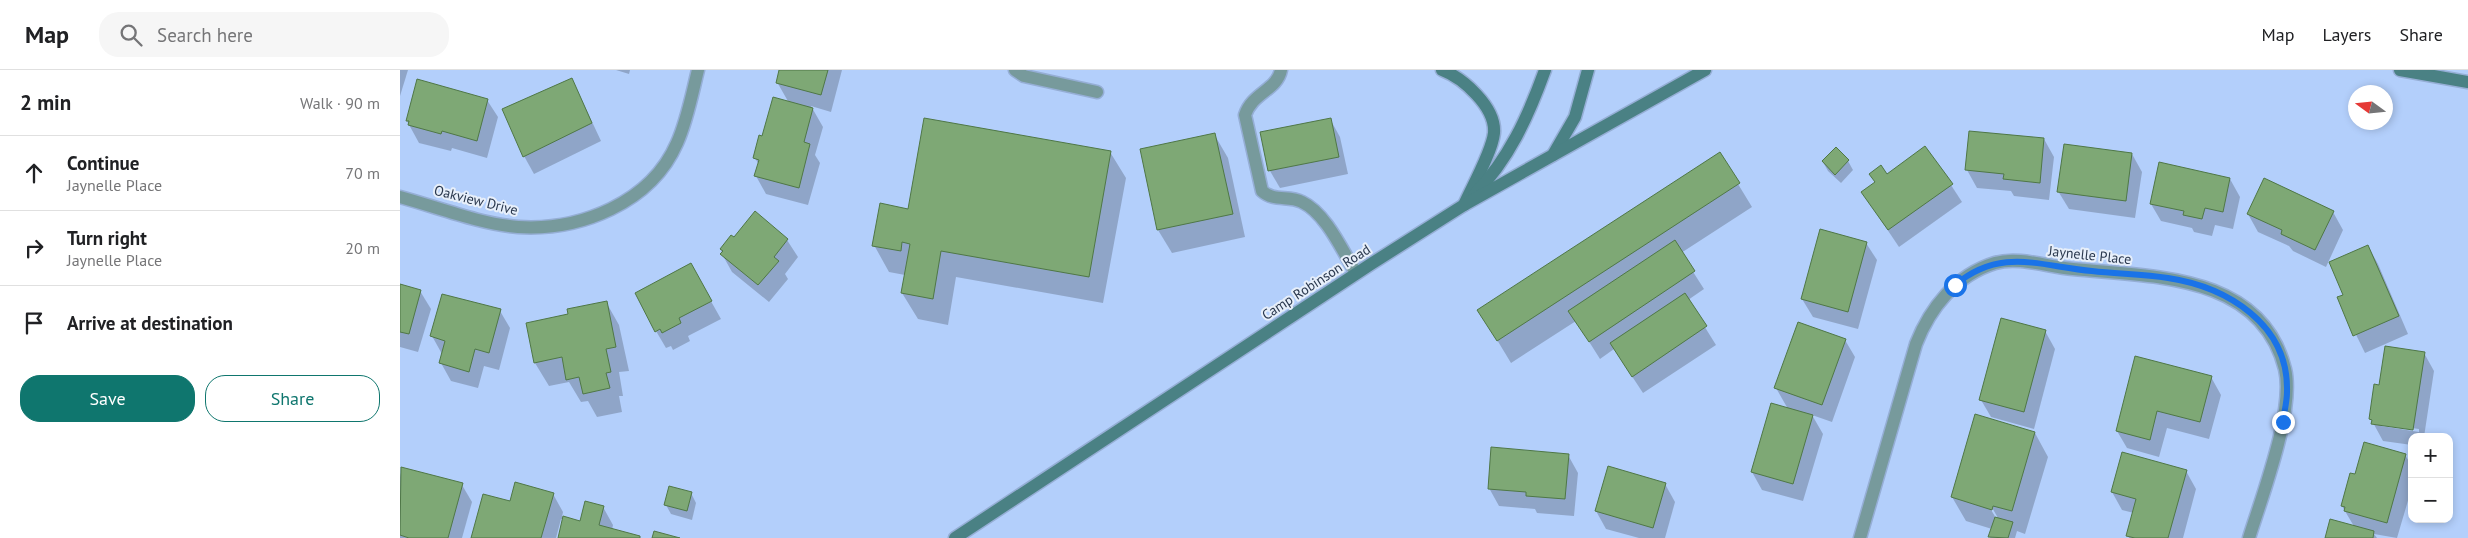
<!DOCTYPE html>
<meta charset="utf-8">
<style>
:root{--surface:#fff;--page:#f6f6f6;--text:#202124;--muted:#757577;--line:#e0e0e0;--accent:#0f766e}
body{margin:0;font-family:"PT Sans",sans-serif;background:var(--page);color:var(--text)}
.controls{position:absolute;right:15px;bottom:15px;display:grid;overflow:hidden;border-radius:10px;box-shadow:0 2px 8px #0003}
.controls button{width:45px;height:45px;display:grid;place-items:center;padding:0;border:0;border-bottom:1px solid var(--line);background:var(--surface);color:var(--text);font:25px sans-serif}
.compass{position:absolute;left:1948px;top:15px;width:45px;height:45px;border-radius:50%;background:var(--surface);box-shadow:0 2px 8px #0003;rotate:285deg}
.stop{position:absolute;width:15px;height:15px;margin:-11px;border:4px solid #1a73e8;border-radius:50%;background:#fff}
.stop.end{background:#1a73e8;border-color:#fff;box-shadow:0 1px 5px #0008}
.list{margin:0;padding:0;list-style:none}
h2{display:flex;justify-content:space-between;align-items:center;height:65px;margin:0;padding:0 20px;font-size:21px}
h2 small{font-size:16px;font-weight:400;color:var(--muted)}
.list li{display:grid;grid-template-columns:32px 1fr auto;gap:15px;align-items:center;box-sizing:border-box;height:75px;padding:0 20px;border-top:1px solid var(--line)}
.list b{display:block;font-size:19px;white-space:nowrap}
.list p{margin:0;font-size:16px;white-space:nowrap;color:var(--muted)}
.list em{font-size:16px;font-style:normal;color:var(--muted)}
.actions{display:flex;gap:10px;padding:15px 20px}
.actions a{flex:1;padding:11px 0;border:1px solid var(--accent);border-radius:20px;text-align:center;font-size:18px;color:var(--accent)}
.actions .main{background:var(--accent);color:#fff}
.icon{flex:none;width:28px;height:28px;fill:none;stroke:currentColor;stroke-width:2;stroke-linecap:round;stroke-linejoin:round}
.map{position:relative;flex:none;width:2068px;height:468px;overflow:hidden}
header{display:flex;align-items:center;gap:30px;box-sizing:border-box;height:70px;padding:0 25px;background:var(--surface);border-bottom:1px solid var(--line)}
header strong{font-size:24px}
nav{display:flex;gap:28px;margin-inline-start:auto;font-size:18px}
.search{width:350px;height:45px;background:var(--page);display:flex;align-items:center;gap:12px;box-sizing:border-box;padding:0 18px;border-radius:20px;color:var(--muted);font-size:19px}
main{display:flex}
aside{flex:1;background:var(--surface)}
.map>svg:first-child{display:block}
.shadow{fill:#0003;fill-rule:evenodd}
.building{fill:#7ea875;stroke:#4f7746}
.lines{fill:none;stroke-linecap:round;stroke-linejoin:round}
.lane-casing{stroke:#95aed5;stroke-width:15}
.street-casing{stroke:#95aed5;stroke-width:15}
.secondary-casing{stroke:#95aed5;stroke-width:15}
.lane{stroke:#779a9c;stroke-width:12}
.street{stroke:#779a9c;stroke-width:12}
.secondary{stroke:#4a8184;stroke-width:12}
.route{stroke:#1a73e8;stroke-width:6}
.labels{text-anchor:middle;stroke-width:4;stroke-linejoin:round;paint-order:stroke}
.street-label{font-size:14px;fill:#2a384e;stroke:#e7effa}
</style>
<header>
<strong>Map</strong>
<div class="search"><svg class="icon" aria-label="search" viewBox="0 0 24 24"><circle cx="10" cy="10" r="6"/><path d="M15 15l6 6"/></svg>Search here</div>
<nav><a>Map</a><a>Layers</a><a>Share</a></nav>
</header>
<main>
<aside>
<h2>2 min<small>Walk · 90 m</small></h2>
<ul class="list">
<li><svg class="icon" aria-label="ahead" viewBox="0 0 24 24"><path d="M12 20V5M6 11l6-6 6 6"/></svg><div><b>Continue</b><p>Jaynelle Place</p></div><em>70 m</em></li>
<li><svg class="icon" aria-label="right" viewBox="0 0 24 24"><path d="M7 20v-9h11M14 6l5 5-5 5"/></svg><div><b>Turn right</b><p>Jaynelle Place</p></div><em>20 m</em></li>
<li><svg class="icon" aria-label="arrive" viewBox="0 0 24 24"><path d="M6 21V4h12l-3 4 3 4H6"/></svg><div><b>Arrive at destination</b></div></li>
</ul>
<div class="actions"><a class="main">Save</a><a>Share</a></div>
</aside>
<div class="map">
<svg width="2068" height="468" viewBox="0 0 2068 468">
<rect width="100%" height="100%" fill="#b3cffb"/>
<!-- shadow -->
<g class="shadow">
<polygon points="0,0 8,0 0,26"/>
<polygon points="216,0 230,0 229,4"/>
<polygon points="380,0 442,0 431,42 411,36 423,57 415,85 420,93 408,135 366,124 356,106 359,95 355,88 363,68 389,33 377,12"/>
<polygon points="172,9 201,71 134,104 124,86"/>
<polygon points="87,30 98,47 87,88 52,78 51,81 19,73 7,51"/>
<polygon points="930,49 940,67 948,104 880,118 870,101 862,63"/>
<polygon points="814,64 828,88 845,167 772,183 758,160 741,80"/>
<polygon points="1644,69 1654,87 1649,130 1614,126 1611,121 1577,118 1567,100"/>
<polygon points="710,82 726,108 703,233 556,207 548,255 518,249 502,223 505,205 489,202 474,175 509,140"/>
<polygon points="1732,84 1742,102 1735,148 1669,139 1658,121"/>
<polygon points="1448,91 1453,100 1441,113 1428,101 1423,92"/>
<polygon points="1487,106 1551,115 1562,132 1499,177 1462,122"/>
<polygon points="1830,109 1840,127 1833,159 1815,155 1812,166 1794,162 1792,158 1761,151 1751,134"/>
<polygon points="1338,114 1352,137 1281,183 1304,219 1288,230 1316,275 1243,323 1214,279 1200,289 1176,251 1111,293 1079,240"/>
<polygon points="1933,142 1943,160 1926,197 1893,181 1889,176 1858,162 1848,144"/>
<polygon points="355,143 387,170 398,187 385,204 388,209 369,232 332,202 322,184 321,179 334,169"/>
<polygon points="1466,173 1477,190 1458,259 1413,247 1402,229"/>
<polygon points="1968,176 1978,194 2008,264 1965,283 1938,228 1945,225"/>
<polygon points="299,210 321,249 288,266 290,271 273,280 271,276 266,278 256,261"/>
<polygon points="0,215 20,221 31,239 18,282 0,277"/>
<polygon points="206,232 219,255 229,301 219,302 223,326 219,326 222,342 197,347 188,331 181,332 169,312 149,316 135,293"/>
<polygon points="100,241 110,258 99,300 84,296 78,318 51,311 41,293 42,284 32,266"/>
<polygon points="1645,261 1655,279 1634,359 1591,347 1581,330"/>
<polygon points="1445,270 1455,287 1432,352 1412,345 1423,364 1403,431 1362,420 1352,402 1388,339 1376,318"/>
<path d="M2024,283L2034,301L2024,367H2012V375L1983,371L1971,349L1980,317ZM1981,354L2019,359V362L1981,356Z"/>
<polygon points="1811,307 1821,325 1809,369 1767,358 1759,387 1727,378 1717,361"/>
<path d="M1635,363L1648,387L1625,464L1617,461L1615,468H1590L1592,459L1566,451L1552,427ZM1590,434L1598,448H1596L1588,435Z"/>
<polygon points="1168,385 1178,403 1174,446 1137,443 1135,439 1099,436 1089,418"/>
<polygon points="2005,385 2012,396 2012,417 1997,468 1974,464 1977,468 1926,468 1955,458 1942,436 1956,406"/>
<polygon points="2,398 62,415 72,432 62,468 0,468 0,407"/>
<polygon points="1786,401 1796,419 1783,468 1729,468 1728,465 1734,443 1722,440 1712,422"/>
<polygon points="1265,414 1275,432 1265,468 1239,468 1206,459 1196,441"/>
<polygon points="291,423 296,433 292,450 271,444 266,435"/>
<polygon points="153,424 163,442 162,447 181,452 203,437 213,455 212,460 240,468 159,468 164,449 161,449 156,468 72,468 110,433"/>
</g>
<!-- building -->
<g class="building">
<polygon points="379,0 428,0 421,25 376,13"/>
<polygon points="172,8 192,53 123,87 102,39"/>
<polygon points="17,9 88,29 77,71 42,61 41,64 8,55 9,51 6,51"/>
<polygon points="373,27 413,38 404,72 410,74 399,118 354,106 359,90 353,88 359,65 362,66"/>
<polygon points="524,48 711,81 689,207 541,181 533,229 501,223 510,174 502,172 501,181 472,176 480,133 508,139"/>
<polygon points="931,48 939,87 868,101 860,62"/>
<polygon points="1569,61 1644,68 1640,113 1603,109 1604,104 1565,100"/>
<polygon points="815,63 833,144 757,160 740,79"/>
<polygon points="1664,74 1732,83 1726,131 1657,122"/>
<polygon points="1525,76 1553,114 1488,160 1461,122 1475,112 1469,104 1481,95 1487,104"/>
<polygon points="1436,77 1449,90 1435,105 1422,91"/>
<polygon points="1320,82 1340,113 1097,271 1077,240"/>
<polygon points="1759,92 1830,108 1823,142 1805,138 1802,149 1783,145 1784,141 1750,134"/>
<polygon points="1864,108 1934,141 1915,180 1881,164 1882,160 1847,144"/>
<polygon points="355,141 388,169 374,187 379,191 358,215 320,184 323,181 320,179 331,165 334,167"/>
<polygon points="1420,159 1467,172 1448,242 1401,229"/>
<polygon points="1275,170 1295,201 1189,272 1168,241"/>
<polygon points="1968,175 1999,246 1953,266 1937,227 1943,225 1929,192"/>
<polygon points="291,193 312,231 279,248 281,253 262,263 260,259 255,262 235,223"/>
<polygon points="0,214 21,220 9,264 0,262"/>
<polygon points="1285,223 1307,256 1232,307 1210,273"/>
<polygon points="42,224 101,239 89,283 75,279 69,302 39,293 45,271 30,266"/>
<polygon points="207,231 216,277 206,279 211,302 206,303 210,318 183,324 179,307 166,310 162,287 134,293 126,253 168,244 167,239"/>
<polygon points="1601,248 1646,260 1624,342 1579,330"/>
<polygon points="1398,252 1446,269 1422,335 1374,318"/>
<polygon points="1985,276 2025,282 2013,360 1971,354 1972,350 1969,349 1974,314 1979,315"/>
<polygon points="1735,286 1812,306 1800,352 1757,341 1750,370 1716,361"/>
<polygon points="1371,333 1413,345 1393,414 1351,402"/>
<polygon points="1575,344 1635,362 1612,441 1593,436 1592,440 1551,427"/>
<polygon points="1964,372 2006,384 1987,453 1944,441 1945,437 1941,436 1950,403 1955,404"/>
<polygon points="1091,377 1169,384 1165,429 1126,426 1126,422 1088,419"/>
<polygon points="1722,382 1787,400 1768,468 1735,468 1726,466 1736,429 1711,422"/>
<polygon points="1208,396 1266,413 1253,458 1195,441"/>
<polygon points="1,397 63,413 48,468 9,468 0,465"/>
<polygon points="115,412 154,423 141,468 71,468 83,424 110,431"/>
<polygon points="269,416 292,422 287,441 264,435"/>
<polygon points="185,431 204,436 199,455 240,466 240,468 158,468 163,446 180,451"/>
<polygon points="1595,447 1613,452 1608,468 1588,467"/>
<polygon points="1930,449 1974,461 1973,468 1925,468"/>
<polygon points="254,461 280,468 252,468"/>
</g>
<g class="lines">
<!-- lane casing -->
<g class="lane-casing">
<g id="lane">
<polyline points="615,0 624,6 697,22"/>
<path d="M881,0C877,20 852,23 845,45L862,121C874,132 889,125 902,132C926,143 943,182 956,203"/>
</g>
</g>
<!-- street casing -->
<g class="street-casing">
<g id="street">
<path d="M0,127C37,137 80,154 118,157C180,161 251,133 277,73C287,51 292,24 298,0"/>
<path d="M1460,468L1516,274C1530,238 1556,205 1595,193C1619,186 1648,197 1673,199C1752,207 1861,203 1885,299C1895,340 1862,426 1849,468"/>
</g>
</g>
<!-- secondary casing -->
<g class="secondary-casing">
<g id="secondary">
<path d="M1042,0C1063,8 1096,37 1094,63C1092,82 1072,117 1064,135"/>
<polyline points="2000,0 2068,12"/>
<polyline points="1153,85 1175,47 1188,0"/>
<path d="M1074,125C1109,89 1128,47 1145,0"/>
<polyline points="555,468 971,194 1064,135 1305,0"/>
</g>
</g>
<!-- lane -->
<use href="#lane" class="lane"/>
<!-- street -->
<use href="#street" class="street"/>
<!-- secondary -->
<use href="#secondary" class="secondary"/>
</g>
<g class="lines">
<!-- route -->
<path class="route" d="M1555,215C1601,177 1639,196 1692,201C1717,204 1743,204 1768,208C1827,217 1889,254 1887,322C1887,332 1884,342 1883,352"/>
</g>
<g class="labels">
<!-- street labels -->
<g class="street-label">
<text transform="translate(76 130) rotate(14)" y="5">Oakview Drive</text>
<text transform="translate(1690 185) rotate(6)" y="5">Jaynelle Place</text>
<text transform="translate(916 212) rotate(-33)" y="5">Camp Robinson Road</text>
</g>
</g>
</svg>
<div class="controls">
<button>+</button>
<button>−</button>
</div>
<svg class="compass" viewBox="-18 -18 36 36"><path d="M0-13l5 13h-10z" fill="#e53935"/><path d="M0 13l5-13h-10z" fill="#757577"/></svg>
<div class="stop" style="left:1555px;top:215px"></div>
<div class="stop end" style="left:1883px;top:352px"></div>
</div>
</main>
